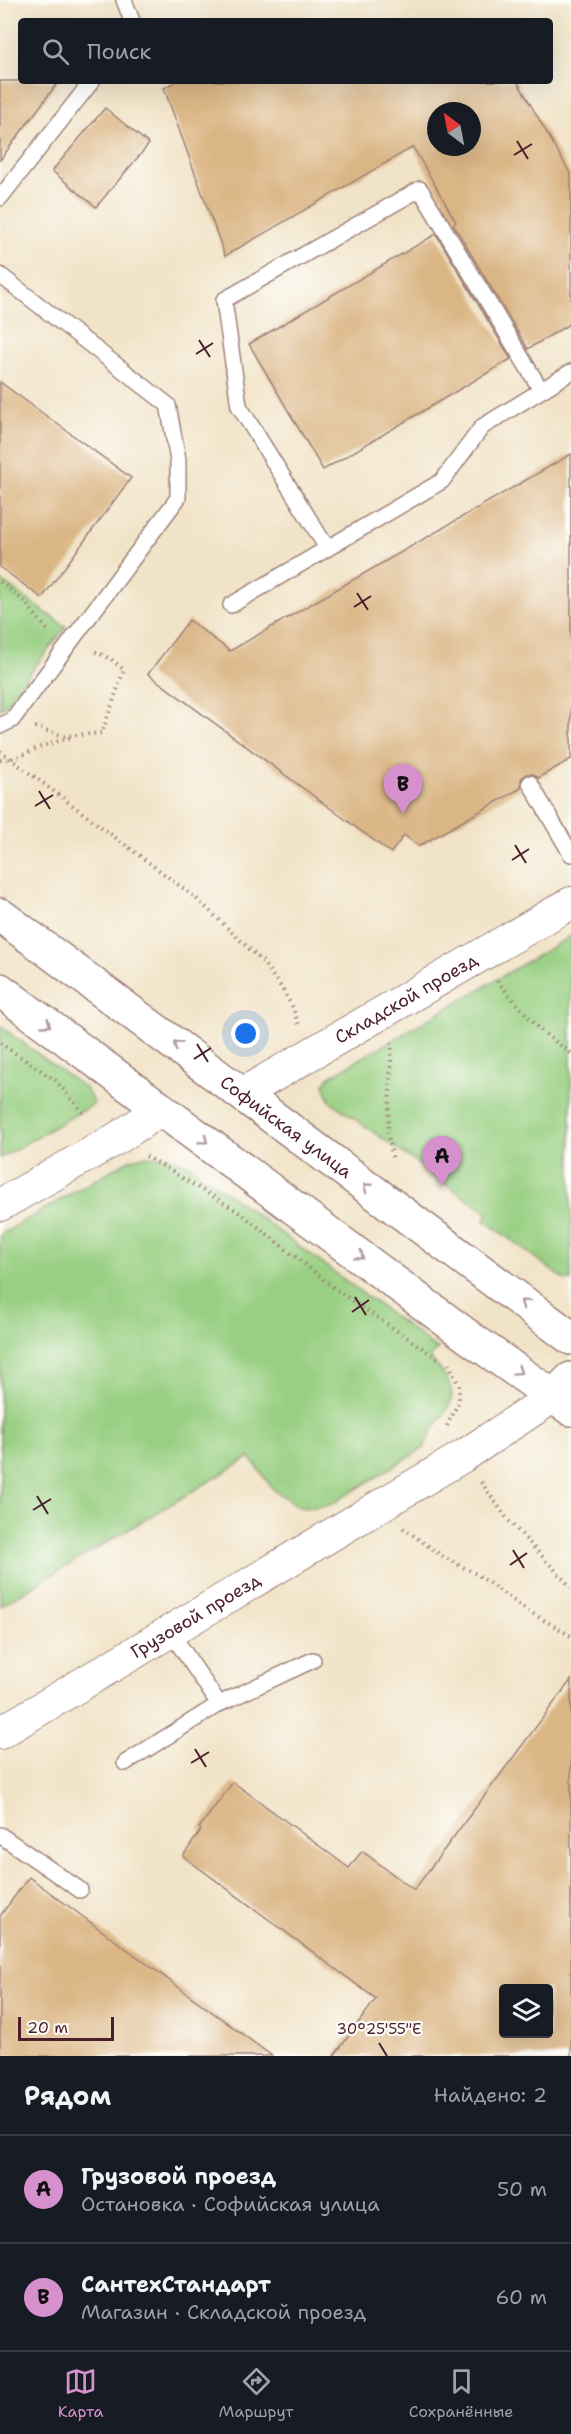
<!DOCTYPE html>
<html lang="ru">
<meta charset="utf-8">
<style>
:root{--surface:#171b24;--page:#242831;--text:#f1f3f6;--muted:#9ea1a6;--line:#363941;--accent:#d690ce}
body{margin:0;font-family:"Shantell Sans",sans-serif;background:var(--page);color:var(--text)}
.controls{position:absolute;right:18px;bottom:18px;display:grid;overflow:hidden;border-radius:6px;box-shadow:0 6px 24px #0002}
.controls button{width:54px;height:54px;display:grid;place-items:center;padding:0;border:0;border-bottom:2px solid var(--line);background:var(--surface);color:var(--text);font:30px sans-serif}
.compass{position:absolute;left:427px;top:102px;width:54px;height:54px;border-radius:50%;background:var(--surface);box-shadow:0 6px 24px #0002;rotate:328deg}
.scale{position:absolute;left:18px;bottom:15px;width:96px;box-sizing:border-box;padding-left:6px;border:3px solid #4a1f2b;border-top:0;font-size:16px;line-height:21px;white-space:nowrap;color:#4a1f2b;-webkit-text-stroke:4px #fdfcf7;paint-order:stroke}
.you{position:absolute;left:246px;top:1034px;width:21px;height:21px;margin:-15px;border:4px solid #fff;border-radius:50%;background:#1a73e8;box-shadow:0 0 0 9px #1a73e833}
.badge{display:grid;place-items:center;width:39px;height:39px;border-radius:50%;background:var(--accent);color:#111;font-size:20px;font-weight:700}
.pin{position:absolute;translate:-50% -50px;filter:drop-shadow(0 2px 3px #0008)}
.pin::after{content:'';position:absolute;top:32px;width:21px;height:18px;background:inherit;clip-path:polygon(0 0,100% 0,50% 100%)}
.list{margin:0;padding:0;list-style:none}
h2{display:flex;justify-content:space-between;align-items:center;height:78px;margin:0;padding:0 24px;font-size:26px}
h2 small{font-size:20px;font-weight:400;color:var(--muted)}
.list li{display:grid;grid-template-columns:39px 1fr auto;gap:18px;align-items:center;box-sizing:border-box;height:108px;padding:0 24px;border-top:2px solid var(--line)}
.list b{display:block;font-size:22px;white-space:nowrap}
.list p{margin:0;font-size:20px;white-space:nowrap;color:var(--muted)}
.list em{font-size:20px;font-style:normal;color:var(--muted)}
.icon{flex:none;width:33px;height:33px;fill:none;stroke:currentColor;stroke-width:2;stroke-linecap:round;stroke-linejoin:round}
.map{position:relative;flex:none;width:571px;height:2056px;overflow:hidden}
.search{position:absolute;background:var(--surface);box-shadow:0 6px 24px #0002;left:18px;right:18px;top:18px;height:66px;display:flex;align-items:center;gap:15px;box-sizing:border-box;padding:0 21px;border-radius:6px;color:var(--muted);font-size:22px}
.sheet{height:294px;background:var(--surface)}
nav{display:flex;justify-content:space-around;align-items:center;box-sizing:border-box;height:84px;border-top:2px solid var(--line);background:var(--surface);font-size:16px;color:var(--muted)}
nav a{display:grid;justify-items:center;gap:3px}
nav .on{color:var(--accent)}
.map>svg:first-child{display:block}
.green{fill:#98cf82;stroke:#717756;stroke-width:1.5}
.building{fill:#dbb685;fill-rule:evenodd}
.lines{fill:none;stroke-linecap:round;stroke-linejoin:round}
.lane-casing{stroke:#9e8179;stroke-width:18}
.street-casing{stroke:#9e8179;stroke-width:34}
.secondary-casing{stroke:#9e8179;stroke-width:36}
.primary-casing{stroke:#9e8179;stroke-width:36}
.path{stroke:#9e8179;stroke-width:4;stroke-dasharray:1.5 4.5;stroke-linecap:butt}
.lane{stroke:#fff;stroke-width:15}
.street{stroke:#fff;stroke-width:32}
.secondary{stroke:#fff;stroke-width:33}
.primary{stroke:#fff;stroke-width:33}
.oneway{stroke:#ae9aa0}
.ticks{fill:none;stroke:#4a1f2b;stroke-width:2}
.labels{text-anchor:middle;stroke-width:4.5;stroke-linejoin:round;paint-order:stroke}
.street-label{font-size:18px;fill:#4a1f2b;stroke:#fdfcf7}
.ticks-label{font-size:15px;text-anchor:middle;fill:#4a1f2b;stroke:#fdfcf7;stroke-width:4.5;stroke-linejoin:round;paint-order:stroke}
</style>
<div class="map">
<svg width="571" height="2056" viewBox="0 0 571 2056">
<rect width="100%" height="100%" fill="#fdfcf7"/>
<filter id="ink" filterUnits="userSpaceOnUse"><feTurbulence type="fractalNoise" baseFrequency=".0167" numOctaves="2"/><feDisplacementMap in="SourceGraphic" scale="12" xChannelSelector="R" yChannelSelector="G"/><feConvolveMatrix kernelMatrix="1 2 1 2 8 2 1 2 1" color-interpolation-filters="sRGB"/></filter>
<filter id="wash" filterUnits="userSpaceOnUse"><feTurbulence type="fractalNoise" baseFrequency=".008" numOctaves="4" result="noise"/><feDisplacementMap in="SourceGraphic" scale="24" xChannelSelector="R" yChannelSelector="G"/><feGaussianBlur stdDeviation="1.35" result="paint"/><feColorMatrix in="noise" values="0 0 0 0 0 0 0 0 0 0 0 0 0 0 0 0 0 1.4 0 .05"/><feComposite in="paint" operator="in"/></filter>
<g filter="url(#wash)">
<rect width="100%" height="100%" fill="#f1e3c7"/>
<!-- green -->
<g class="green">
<polygon points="0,580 66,627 5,705 0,709"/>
<polygon points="571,936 571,1280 565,1280 484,1220 488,1214 330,1101 324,1084 329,1077"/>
<polygon points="0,1026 86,1089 94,1104 0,1158"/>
<path d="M143,1156L168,1157L189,1165L427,1341V1343L438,1348L430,1358C475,1405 439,1406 424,1448L330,1505L305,1508L297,1506L272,1488L250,1457L0,1606V1235L129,1160Z"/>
</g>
<g id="blocks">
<!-- building -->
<g class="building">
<polygon points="0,81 59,81 0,160"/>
<path d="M176,81H517L571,175V323L528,349L453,224L456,222L413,147L225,256L164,88ZM436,111H472V147H436Z"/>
<polygon points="105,108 149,144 96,207 52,171"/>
<polygon points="436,234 511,359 323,470 249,344"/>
<polygon points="0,382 131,478 42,598 0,567"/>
<polygon points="571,454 571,759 538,778 534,774 526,774 521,779 521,788 419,846 404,835 391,853 148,674 189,620 230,651"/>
<path d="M571,1680V2056H334L376,1999L183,1856L201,1830L199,1828L233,1782L349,1868L362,1851L414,1890ZM504,1989H549V2034H504Z"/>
<polygon points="29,1877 272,2056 0,2056 0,1916"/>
</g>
</g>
</g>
<g filter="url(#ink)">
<use href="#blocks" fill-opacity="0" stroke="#9e8179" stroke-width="1.5"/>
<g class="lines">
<!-- lane casing -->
<g class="lane-casing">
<g id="lane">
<polyline points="124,0 132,21"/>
<polyline points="0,198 92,81"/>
<polyline points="0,275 168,405 178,460 178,498 12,720 0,726"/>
<polyline points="327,548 239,406 224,300 420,189 541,390"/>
<polyline points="231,605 442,481 482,427 571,372"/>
<polyline points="530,783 571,854"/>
<polyline points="170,1631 219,1704"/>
<polyline points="125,1763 219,1704 313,1660"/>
<polyline points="0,1835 80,1890"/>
</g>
</g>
<!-- street casing -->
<g class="street-casing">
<g id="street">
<path id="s1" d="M242,1094L571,903"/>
<polyline points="0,1205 116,1139 162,1109"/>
<path id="s2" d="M0,1733L465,1455L554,1396"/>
</g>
</g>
<!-- secondary casing -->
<g class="secondary-casing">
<polyline id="secondary" points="554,1396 571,1379"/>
</g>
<!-- primary casing -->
<g class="primary-casing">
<g id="primary">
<path id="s3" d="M0,915L571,1338"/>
<polyline points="0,990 470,1338 571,1409"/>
</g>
</g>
<!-- path -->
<g class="path">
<polyline points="0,582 24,601 50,633"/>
<polyline points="35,727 64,736 102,733 124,670 111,659 92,650"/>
<polyline points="0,751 196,898 262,961 281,987 293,1008 299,1026"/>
<path d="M0,760C22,759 27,751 45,745C54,742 63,740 73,737"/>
<polyline points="497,981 541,1031 571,1053"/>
<polyline points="392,1042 388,1133 393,1161"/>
<polyline points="0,1043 55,1080 86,1116"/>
<polyline points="146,1156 242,1214 338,1291 440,1360"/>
<polyline points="447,1426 459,1401 459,1386 449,1364"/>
<polyline points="481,1482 508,1520 571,1587"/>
<polyline points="403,1528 442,1556 478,1575 525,1609 571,1636"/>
</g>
<!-- lane -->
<use href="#lane" class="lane"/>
<!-- street -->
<use href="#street" class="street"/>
<!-- secondary -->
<use href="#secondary" class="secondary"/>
<!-- primary -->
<use href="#primary" class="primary"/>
</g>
<!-- one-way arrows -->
<defs><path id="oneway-chevron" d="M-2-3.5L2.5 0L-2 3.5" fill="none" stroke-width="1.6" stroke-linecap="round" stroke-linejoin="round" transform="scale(1.5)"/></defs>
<g class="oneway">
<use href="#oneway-chevron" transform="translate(47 1024) rotate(36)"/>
<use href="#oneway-chevron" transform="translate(177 1045) rotate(-144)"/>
<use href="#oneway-chevron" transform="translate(204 1140) rotate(37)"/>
<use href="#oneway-chevron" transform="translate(367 1187) rotate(-143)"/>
<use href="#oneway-chevron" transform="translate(360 1256) rotate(37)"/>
<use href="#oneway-chevron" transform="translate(524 1303) rotate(-143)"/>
<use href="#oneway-chevron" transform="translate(518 1371) rotate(35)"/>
</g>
</g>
<!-- ticks -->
<path class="ticks" d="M517,141L528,159M514,155L532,144M199,340L210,357M196,354L213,343M357,593L368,610M354,607L371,596M39,791L50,809M35,806L53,795M515,845L526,863M512,860L529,849M197,1044L208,1062M194,1059L211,1048M355,1297L366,1315M352,1312L369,1300M37,1496L48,1514M33,1510L51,1499M513,1550L524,1568M510,1565L527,1553M195,1749L206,1767M191,1763L209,1752M379,2043L387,2056"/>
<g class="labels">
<!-- street labels -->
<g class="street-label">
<text dy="6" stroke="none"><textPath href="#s1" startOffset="190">Складской проезд</textPath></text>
<text dy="6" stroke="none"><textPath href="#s3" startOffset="356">Софийская улица</textPath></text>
<text dy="6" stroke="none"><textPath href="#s2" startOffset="228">Грузовой проезд</textPath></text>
</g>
</g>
<g class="ticks-label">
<text x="379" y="2034">30°25'55"E</text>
</g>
</svg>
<div class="controls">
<button><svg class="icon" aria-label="layers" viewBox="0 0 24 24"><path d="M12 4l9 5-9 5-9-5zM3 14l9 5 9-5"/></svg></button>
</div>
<svg class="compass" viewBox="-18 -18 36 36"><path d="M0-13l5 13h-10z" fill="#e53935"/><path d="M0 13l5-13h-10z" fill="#9ea1a6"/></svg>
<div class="scale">20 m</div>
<div class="you"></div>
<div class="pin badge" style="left:442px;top:1186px">A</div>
<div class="pin badge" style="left:403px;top:814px">B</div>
<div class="search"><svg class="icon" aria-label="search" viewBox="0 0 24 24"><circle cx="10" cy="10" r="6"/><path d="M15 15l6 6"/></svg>Поиск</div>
</div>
<section class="sheet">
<h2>Рядом<small>Найдено: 2</small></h2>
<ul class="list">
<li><span class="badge">A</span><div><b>Грузовой проезд</b><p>Остановка · Софийская улица</p></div><em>50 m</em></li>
<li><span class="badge">B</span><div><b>СантехСтандарт</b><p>Магазин · Складской проезд</p></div><em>60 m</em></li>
</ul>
</section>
<nav>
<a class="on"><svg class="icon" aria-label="map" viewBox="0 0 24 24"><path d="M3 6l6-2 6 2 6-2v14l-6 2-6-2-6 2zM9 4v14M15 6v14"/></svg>Карта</a>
<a><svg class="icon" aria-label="directions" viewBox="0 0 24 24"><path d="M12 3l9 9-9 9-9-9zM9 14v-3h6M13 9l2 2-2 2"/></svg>Маршрут</a>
<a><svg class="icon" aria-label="saved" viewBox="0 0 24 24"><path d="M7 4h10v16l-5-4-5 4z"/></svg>Сохранённые</a>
</nav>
